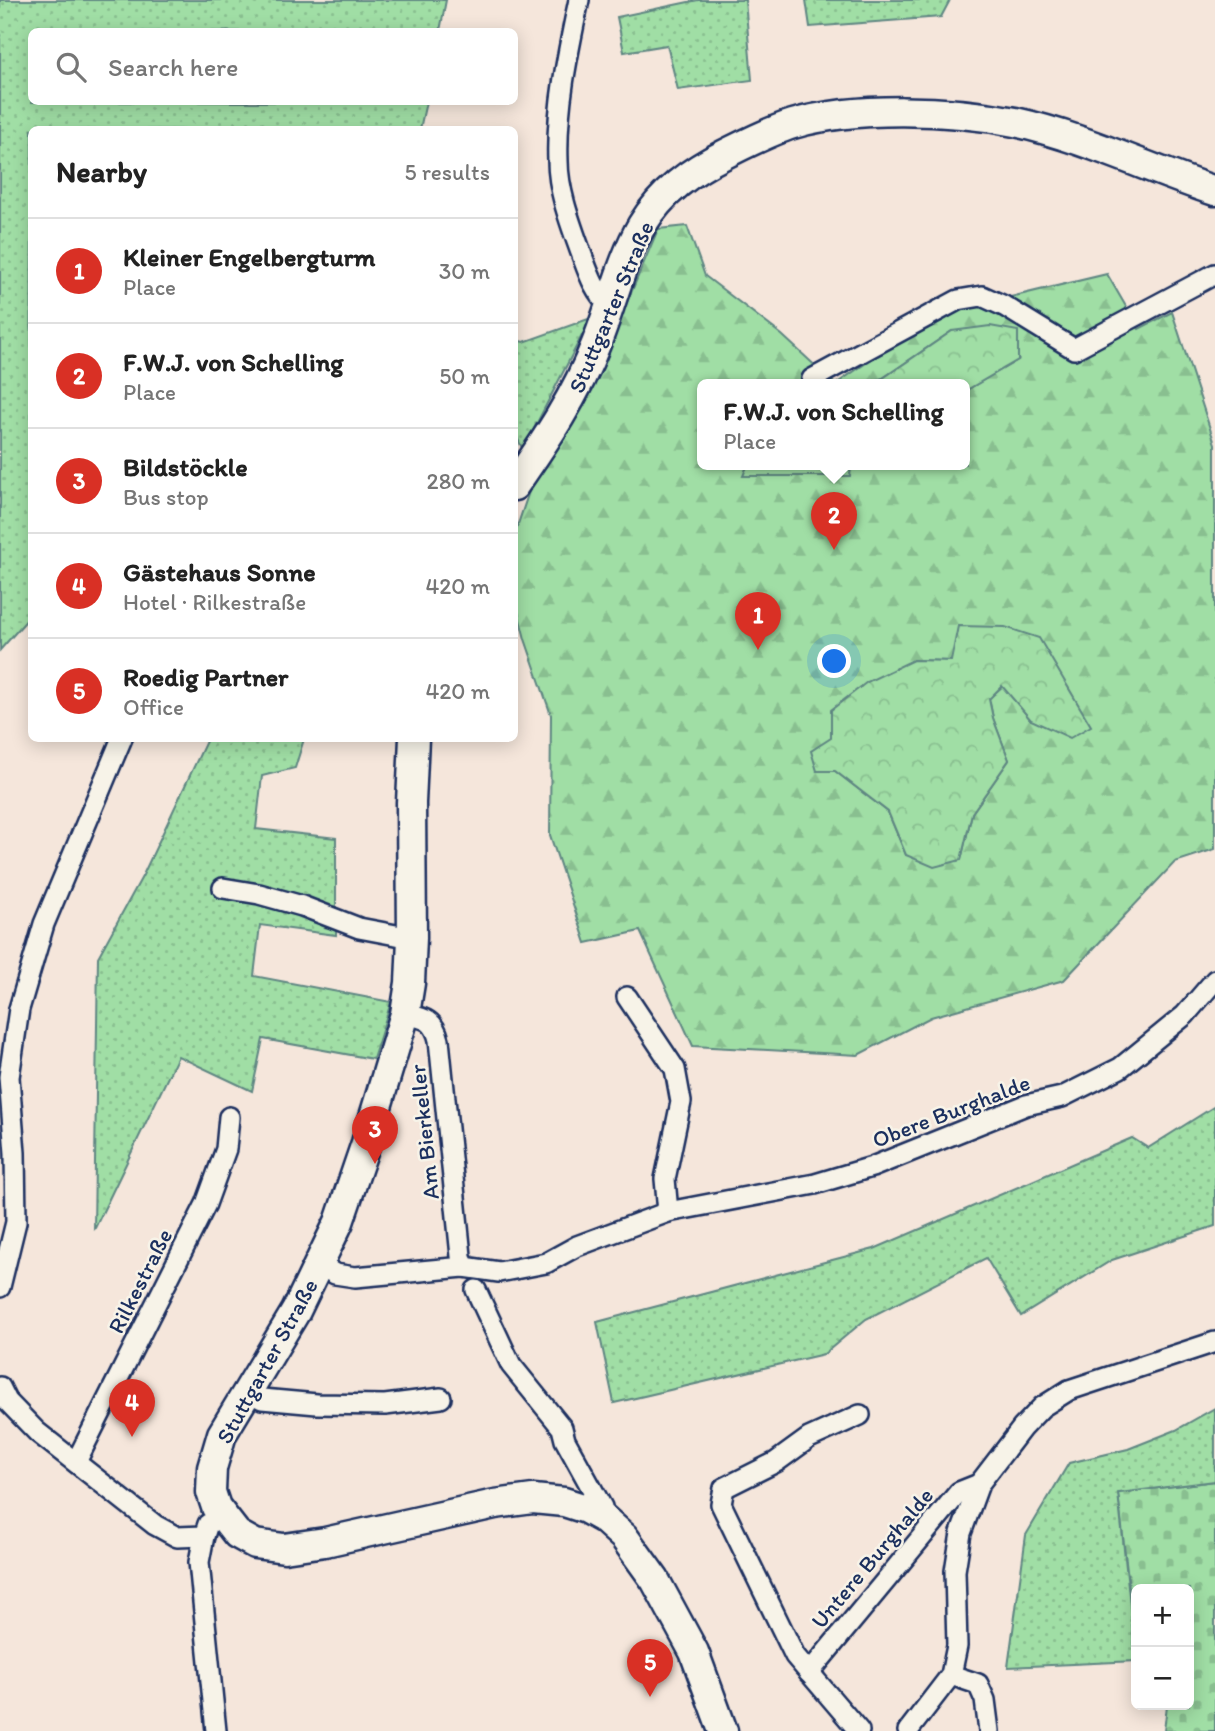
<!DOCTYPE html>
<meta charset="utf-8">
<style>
:root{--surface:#fff;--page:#f2f2f2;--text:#222;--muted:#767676;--line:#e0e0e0;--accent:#d93025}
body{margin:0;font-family:Itim,sans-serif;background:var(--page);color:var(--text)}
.controls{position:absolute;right:21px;bottom:21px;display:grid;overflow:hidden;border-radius:10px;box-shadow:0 4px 18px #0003}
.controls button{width:63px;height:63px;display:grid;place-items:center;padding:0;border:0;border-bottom:2px solid var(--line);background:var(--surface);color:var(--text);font:35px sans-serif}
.you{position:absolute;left:835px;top:662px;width:24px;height:24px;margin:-18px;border:5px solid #fff;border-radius:50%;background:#1a73e8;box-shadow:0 0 0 10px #1a73e833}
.badge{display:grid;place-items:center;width:46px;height:46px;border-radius:50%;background:var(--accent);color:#fff;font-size:23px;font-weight:700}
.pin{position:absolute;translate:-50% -58px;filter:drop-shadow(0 2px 4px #0008)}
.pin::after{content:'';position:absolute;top:37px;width:24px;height:21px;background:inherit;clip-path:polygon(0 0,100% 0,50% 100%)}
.popup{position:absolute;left:697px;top:379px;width:273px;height:91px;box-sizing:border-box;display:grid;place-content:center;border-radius:10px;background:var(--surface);filter:drop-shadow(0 2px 5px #0005);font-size:23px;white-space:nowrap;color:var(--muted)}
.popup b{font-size:26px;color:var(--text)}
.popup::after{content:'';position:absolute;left:50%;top:100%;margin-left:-14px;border:14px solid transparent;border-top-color:var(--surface)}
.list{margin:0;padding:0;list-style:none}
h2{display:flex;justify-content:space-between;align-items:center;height:91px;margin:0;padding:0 28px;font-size:30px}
h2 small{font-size:23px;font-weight:400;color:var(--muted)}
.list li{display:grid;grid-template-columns:46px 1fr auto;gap:21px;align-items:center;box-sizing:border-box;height:105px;padding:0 28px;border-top:2px solid var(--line)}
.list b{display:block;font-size:26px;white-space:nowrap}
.list p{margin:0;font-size:23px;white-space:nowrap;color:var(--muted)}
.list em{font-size:23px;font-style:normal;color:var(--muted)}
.icon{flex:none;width:38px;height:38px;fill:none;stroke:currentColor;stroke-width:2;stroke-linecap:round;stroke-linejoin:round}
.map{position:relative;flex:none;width:1215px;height:1731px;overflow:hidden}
.search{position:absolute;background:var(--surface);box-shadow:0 4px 18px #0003;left:28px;top:28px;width:490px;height:77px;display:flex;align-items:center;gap:18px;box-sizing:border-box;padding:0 24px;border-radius:10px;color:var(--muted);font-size:26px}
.panel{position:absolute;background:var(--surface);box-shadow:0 4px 18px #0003;left:28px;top:126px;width:490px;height:616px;border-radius:10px}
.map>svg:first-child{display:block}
.forest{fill:url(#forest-firs);stroke:#5e8682;stroke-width:2;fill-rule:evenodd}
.cemetery{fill:url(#cemetery-stones);stroke:#5e8682;stroke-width:2}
.park{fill:url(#park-crowns);stroke:#5e8682;stroke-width:2}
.garden{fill:url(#garden-dots);stroke:#5e8682;stroke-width:2}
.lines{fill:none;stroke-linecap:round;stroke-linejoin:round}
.street-casing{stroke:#1b2f5e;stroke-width:24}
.secondary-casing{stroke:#1b2f5e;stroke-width:33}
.street{stroke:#f7f3e8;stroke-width:19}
.secondary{stroke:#f7f3e8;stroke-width:28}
.labels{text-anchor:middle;stroke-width:5;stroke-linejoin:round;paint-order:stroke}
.street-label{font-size:23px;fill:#1b2f5e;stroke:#f7f3e8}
</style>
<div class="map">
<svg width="1215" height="1731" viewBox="0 0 1215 1731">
<defs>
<pattern id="forest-firs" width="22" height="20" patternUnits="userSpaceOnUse" patternTransform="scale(1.75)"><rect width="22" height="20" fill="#a0dea5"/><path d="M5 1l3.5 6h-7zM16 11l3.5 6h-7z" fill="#89bf90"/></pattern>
<pattern id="cemetery-stones" width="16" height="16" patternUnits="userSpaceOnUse" patternTransform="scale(1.75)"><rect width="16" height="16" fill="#a0dea5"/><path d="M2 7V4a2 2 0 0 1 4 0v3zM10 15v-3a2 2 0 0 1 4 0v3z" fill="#89bf90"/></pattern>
<pattern id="park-crowns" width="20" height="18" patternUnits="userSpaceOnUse" patternTransform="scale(1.75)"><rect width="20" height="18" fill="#a0dea5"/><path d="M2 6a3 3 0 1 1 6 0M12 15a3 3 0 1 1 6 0" fill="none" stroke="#89bf90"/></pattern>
<pattern id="garden-dots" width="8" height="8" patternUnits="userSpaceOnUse" patternTransform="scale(1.75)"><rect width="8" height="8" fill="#a0dea5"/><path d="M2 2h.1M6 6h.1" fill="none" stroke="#89bf90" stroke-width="1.8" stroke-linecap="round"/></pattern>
</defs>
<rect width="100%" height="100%" fill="#f5e6db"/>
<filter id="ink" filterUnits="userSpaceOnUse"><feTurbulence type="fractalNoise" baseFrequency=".0143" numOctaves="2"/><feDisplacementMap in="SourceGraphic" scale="14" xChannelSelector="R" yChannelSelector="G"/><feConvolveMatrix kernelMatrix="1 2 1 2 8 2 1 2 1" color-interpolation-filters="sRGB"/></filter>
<g filter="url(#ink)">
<!-- forest -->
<path class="forest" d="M687,226L705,276L782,335L835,384H703V464H748L744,475H850L851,464H965V391L1018,360L952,331L883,378L865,384H836L935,315L1107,274L1139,329L1172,312L1215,444V849L1175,862L1064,980L931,1017L858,1055L693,1046L640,931L586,943L550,835L551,715L525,639L515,600L514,536L539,462L601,364L658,229ZM913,660L952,661L1090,726L1031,720L1003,686L989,698L993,718L1009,760L972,813L961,860L906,855L888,812L835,771H817L831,738Z"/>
<!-- cemetery -->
<polygon class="cemetery" points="1215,1481 1215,1731 1164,1731 1167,1705 1189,1705 1189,1589 1136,1589 1136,1647 1118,1493"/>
<!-- park -->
<g class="park">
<polygon points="990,326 1018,331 1018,360 965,391 965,384 865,384 883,378 952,331"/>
<polygon points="748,464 851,464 850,476 743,476"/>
<polygon points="958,626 1005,627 1039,638 1091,726 1070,738 1031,720 1002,686 989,699 993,718 1009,760 972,813 961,860 934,867 906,855 888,812 835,771 817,771 811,751 831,738 831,710 867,682 913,660 951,661"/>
</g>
<!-- garden -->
<g class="garden">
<polygon points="0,0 446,0 440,31 32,32 32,102 426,102 420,129 32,130 31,615 0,650"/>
<polygon points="698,0 745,0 752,80 678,90 667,45 624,52 617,17"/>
<polygon points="806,0 950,0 941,17 810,27"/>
<polygon points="591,318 523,450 515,433 515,340 524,342"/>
<polygon points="207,739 304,739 295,768 262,776 256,829 336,838 336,935 260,925 254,976 391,1002 373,1059 263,1039 252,1091 178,1056 94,1230 98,957 143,875"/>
<polygon points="1215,1106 1215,1226 1112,1260 1021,1316 986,1258 866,1319 824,1354 614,1403 597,1322 874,1249 1132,1138 1148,1148"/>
<polygon points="1215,1408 1215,1481 1118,1493 1136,1661 1008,1667 1026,1535 1069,1463 1128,1449 1176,1430"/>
</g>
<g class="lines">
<!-- street casing -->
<g class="street-casing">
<g id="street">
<path d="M579,0C568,52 556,108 558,161C558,190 570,222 580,250C588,271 593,290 610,306"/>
<polyline points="812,379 958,300 982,296 1004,306 1074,349 1215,274"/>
<polyline points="223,888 259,894 302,906 359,928 412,938"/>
<polyline points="627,997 675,1069 681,1102 665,1179 668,1212"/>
<path d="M405,1014C424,1018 434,1019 439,1040L461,1256L464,1267"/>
<polyline points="320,1265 335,1274 355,1277 464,1267 499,1272 546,1263 577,1246 668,1212 815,1184 872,1167 1026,1105 1062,1097 1120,1068 1185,1015 1215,980"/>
<polyline points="0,1287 16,1222 15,1153 9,1077 19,1009 44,924 122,738"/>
<polyline points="476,1290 511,1365 562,1428 565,1440 602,1507 604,1519"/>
<polyline points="0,1387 7,1401 37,1432 155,1525 177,1537 204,1536"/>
<polyline points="248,1391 262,1399 317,1404 385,1405 441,1398"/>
<polyline points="76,1462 206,1204 226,1149 229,1117"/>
<polyline points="208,1524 204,1536 199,1562 216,1731"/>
<polyline points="809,1673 959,1492 979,1484"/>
<polyline points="951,1675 978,1684 985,1700 989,1731"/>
<polyline points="859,1731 795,1656 721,1504 724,1488 776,1462 809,1438 860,1415"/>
<polyline points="908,1731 951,1675 957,1646 955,1571 961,1533 979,1484 1022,1428 1042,1407 1069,1390 1215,1342"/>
</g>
</g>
<!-- secondary casing -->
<g class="secondary-casing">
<g id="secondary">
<path d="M514,486C546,440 576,396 596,344C612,305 621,261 642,225C662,192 691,171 725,154C747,143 770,131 793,124C855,106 951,109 1015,122C1083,137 1149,169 1215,191"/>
<polyline points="414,738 411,803 412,938 410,983 405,1014 366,1143 339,1222 296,1311 222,1434 212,1468 211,1492 216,1507 237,1534 255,1544 284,1548 325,1542 495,1504 533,1499 564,1502 586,1509 604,1519 624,1537 655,1580 694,1652 723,1731"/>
</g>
</g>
<!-- street -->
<use href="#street" class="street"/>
<!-- secondary -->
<use href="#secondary" class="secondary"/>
</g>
</g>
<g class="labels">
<!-- street labels -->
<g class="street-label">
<text transform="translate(611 307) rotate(-67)" y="8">Stuttgarter Straße</text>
<text transform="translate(951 1111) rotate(-21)" y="8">Obere Burghalde</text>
<text transform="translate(424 1132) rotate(-96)" y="8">Am Bierkeller</text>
<text transform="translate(140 1281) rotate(-63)" y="8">Rilkestraße</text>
<text transform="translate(267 1361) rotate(-61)" y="8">Stuttgarter Straße</text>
<text transform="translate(872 1558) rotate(-50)" y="8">Untere Burghalde</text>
</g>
</g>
</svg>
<div class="controls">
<button>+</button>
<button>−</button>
</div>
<div class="you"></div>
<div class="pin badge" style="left:758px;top:650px">1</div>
<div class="pin badge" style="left:834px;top:550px">2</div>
<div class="popup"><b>F.W.J. von Schelling</b>Place</div>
<div class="pin badge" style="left:375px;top:1164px">3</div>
<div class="pin badge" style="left:132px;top:1437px">4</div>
<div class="pin badge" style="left:650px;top:1697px">5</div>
<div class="search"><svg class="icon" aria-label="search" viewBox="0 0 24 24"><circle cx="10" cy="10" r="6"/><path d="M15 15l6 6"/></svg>Search here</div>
<section class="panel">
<h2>Nearby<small>5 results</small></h2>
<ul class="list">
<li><span class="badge">1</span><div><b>Kleiner Engelbergturm</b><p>Place</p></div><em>30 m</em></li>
<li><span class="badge">2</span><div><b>F.W.J. von Schelling</b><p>Place</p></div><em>50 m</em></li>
<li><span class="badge">3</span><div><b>Bildstöckle</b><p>Bus stop</p></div><em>280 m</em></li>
<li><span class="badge">4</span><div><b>Gästehaus Sonne</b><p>Hotel · Rilkestraße</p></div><em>420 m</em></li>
<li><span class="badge">5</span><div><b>Roedig Partner</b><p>Office</p></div><em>420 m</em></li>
</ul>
</section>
</div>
